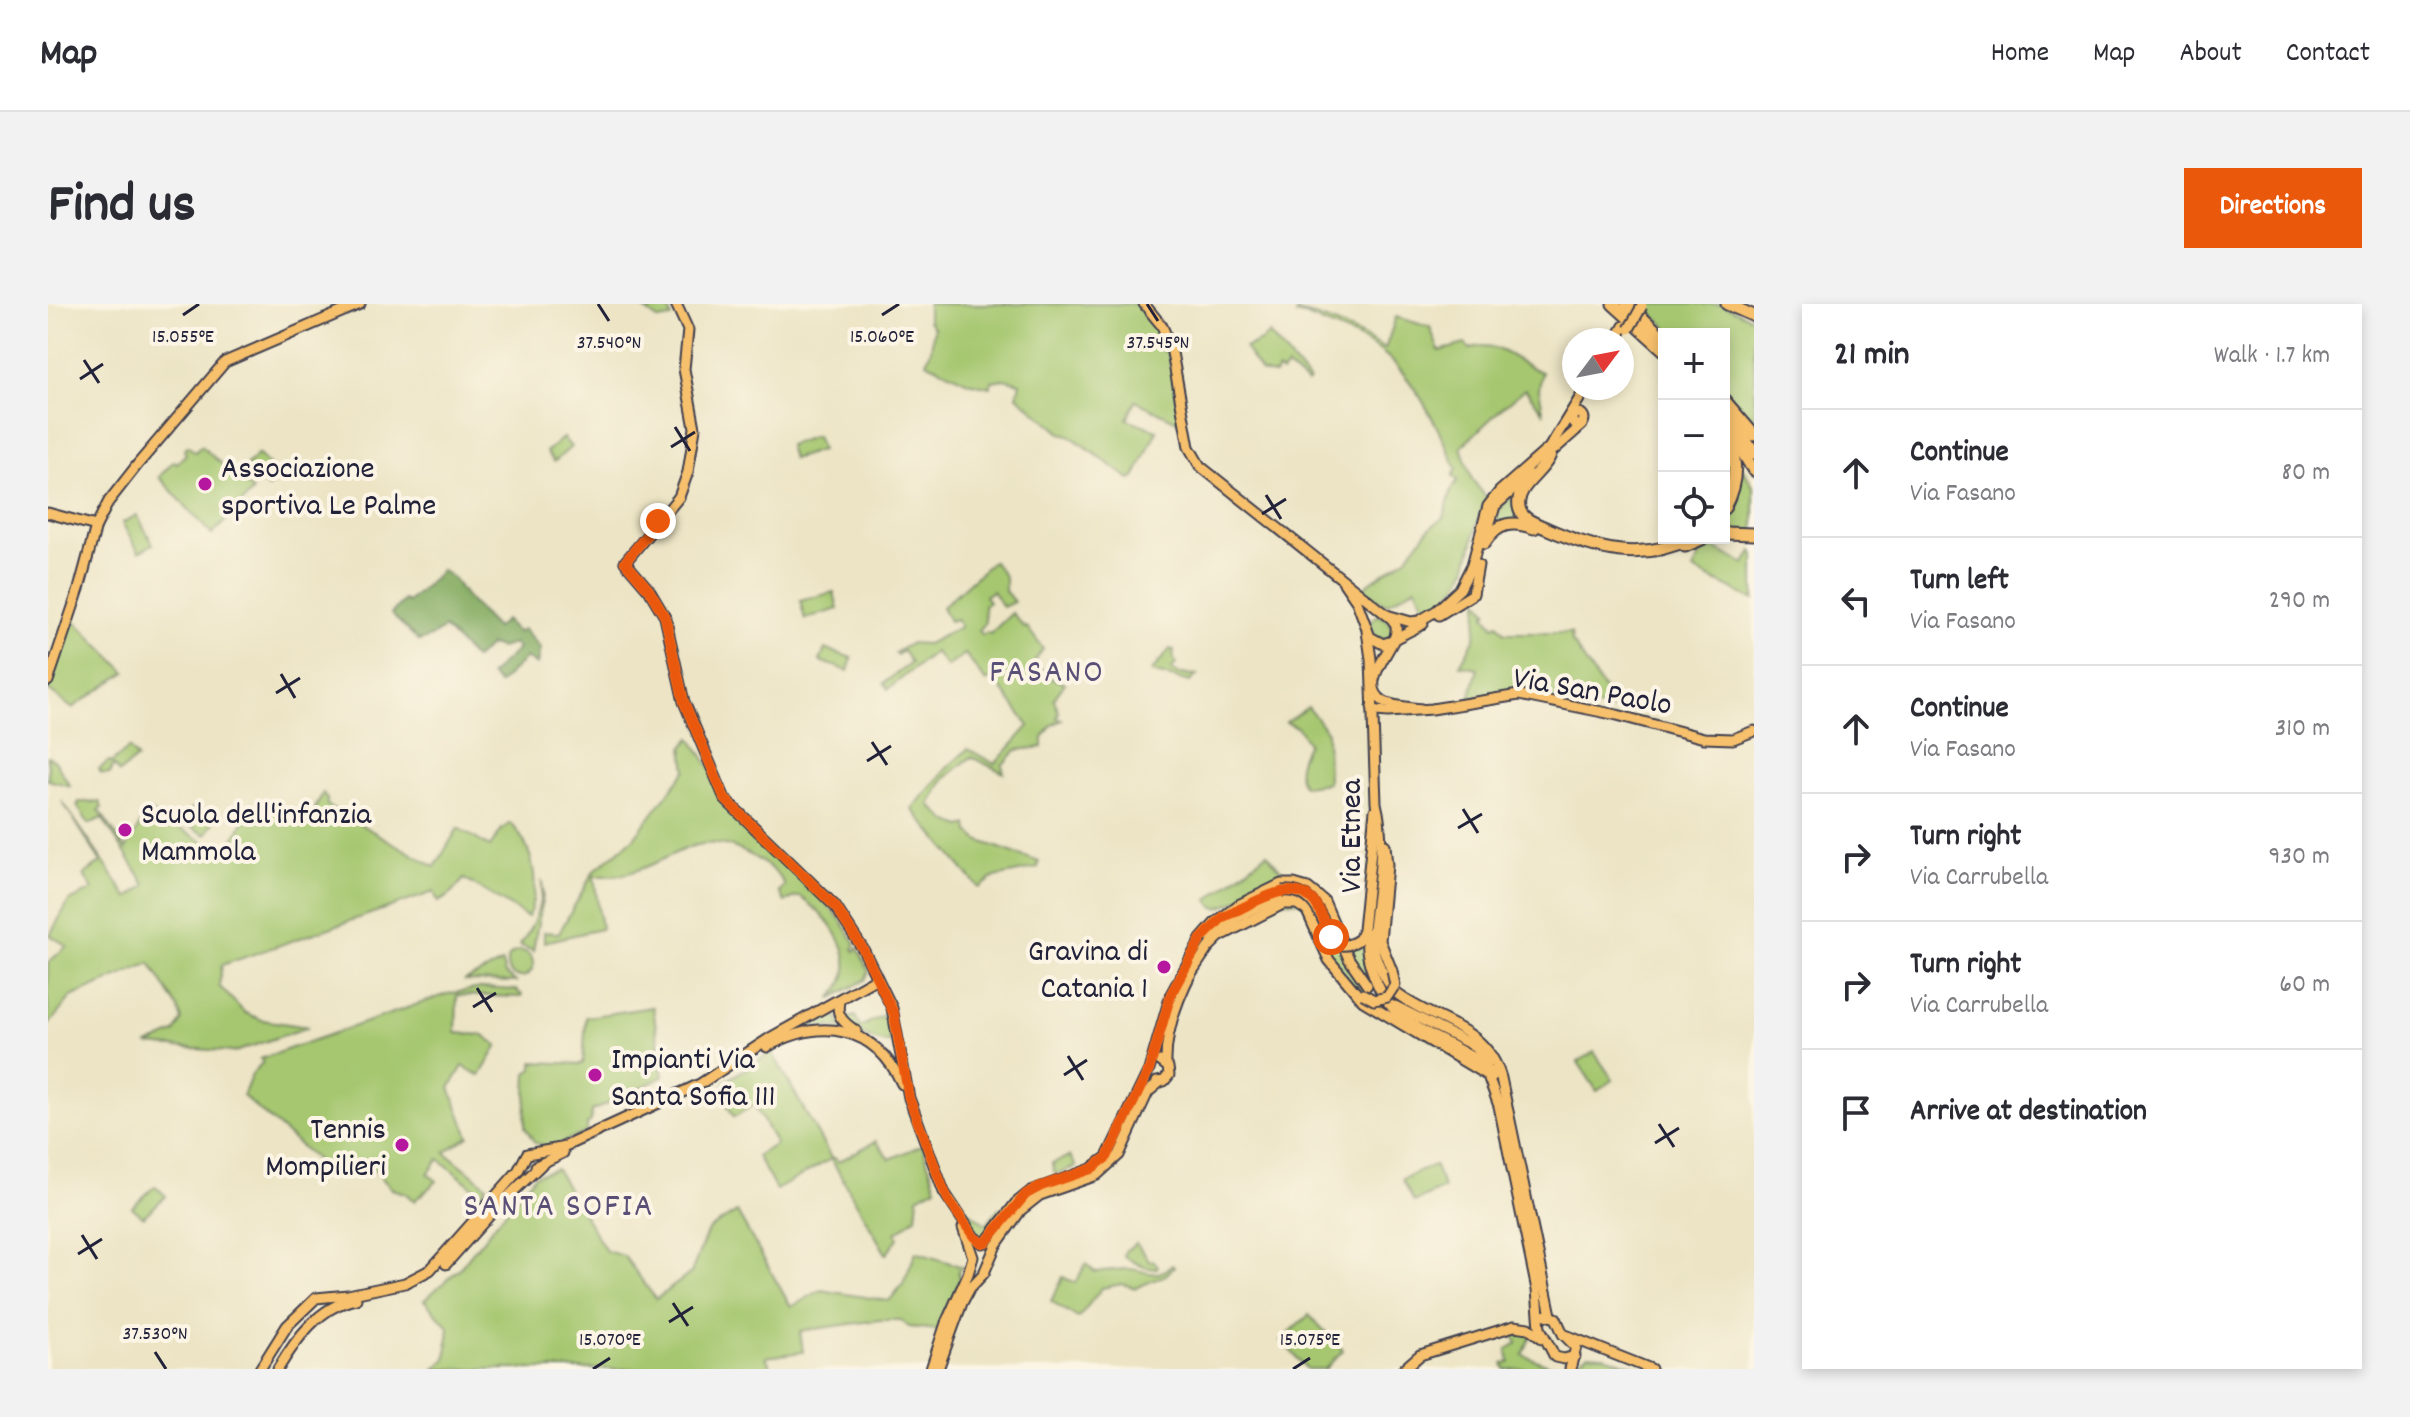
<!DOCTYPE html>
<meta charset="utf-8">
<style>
:root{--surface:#fff;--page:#f2f2f3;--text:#2b2b33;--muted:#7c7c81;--line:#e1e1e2;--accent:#ea580c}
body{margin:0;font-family:Dekko,sans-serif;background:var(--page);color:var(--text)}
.controls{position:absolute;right:24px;top:24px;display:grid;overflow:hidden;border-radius:0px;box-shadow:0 4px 12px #0003}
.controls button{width:72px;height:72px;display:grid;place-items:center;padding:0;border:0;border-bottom:2px solid var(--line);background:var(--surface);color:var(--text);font:40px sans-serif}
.compass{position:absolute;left:1514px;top:24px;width:72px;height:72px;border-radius:50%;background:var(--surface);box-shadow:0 4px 12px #0003;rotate:58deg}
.stop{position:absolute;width:24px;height:24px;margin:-18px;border:6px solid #ea580c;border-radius:50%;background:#fff}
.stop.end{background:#ea580c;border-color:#fff;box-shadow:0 2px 8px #0008}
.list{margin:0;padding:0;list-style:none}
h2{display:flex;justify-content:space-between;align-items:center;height:104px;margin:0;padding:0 32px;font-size:34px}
h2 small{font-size:26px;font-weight:400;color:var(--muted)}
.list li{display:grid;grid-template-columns:52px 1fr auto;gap:24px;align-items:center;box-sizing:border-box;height:128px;padding:0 32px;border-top:2px solid var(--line)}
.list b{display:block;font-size:30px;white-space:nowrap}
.list p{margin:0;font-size:26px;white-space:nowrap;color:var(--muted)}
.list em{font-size:26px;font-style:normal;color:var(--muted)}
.icon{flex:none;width:44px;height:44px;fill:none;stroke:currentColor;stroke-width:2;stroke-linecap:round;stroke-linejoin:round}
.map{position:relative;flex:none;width:1706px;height:1065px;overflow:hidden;border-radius:0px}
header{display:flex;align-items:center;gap:48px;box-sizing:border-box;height:112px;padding:0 40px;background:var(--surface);border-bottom:2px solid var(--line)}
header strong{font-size:38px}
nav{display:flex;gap:44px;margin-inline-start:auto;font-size:28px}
.intro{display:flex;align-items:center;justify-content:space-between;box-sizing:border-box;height:192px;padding:0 48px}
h1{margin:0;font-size:56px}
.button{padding:20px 36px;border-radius:0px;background:var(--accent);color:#fff;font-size:28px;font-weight:700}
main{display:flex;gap:48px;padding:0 48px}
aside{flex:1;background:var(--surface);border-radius:0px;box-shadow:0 4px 12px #0003}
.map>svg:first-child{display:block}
.green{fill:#a6c770;stroke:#647456;stroke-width:2}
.forest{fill:#84ac62;stroke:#53674e;stroke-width:2}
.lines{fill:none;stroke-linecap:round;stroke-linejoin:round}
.major-casing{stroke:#403f50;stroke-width:13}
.highway-casing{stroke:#403f50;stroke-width:15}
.major{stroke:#f7c06c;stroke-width:9}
.highway{stroke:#f7c06c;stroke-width:11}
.major-bridge-casing{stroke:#403f50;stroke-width:13;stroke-linecap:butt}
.major-bridge{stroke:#f7c06c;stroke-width:9}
.route{stroke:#ea580c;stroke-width:10}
.ticks{fill:none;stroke:#22223b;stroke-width:3}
.poi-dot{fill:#b5179e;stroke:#fcf5e5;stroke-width:3}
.labels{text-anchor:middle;stroke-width:8;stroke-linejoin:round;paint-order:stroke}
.poi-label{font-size:32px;fill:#22223b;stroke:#fcf5e5;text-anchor:start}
.street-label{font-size:32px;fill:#22223b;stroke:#fcf5e5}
.neighbourhood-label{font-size:34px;letter-spacing:2px;fill:#594f77;stroke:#fcf5e5}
.ticks-label{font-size:20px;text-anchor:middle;fill:#22223b;stroke:#fcf5e5;stroke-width:8;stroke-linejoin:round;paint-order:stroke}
</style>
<header>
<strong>Map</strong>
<nav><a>Home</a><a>Map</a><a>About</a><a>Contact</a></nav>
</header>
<div class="intro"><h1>Find us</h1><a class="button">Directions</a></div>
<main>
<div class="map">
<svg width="1706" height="1065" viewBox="0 0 1706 1065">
<rect width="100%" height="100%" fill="#fcf5e5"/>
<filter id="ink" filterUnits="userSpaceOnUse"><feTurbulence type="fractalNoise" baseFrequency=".0125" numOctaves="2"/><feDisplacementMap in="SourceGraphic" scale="16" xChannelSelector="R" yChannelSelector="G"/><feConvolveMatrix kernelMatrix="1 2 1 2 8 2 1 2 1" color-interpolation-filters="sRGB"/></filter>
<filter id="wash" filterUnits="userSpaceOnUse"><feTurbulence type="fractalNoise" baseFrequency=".006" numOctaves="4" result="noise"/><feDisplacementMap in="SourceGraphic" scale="32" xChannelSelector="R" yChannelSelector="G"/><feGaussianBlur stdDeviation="1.8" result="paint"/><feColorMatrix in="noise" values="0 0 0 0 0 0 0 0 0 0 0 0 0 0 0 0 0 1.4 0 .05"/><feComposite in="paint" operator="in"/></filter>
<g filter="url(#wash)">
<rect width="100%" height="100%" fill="#ece4c4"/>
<!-- green -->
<g class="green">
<polygon points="589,0 619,0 624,14 611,16"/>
<polygon points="880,0 1090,0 1105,17 1116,37 1112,42 1114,47 1120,47 1133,119 1088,97 1079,115 1109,126 1087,174 1083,176 1021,131 1013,129 969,92 972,79 956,75 944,77 942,83 920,78 878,58 883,46 886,24 880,17"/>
<polygon points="1602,0 1673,0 1706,15 1706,126 1676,88 1676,30 1626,30 1601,7"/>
<path d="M1249,8C1276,12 1314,30 1337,45L1348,13L1382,23L1391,47L1417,40L1422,45C1448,33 1470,61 1494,68L1491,85L1495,107L1477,85L1455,103L1413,143L1424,175L1440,196C1423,218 1427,251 1413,276C1406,289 1391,298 1380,308L1368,283L1338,300L1313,285L1359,253L1381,225L1396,213L1404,185L1410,176L1405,172L1409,165C1390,123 1362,61 1320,39C1300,28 1278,21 1257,11H1248Z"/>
<polygon points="1221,30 1261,77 1259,79 1239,63 1234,69 1230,66 1227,71 1213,68 1197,44 1213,37"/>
<polygon points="768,132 773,146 744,155 740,141"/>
<polygon points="515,134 523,143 506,158 498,148"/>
<polygon points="140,142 147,148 153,142 205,187 164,231 111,173 126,157 129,159 138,150 136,146"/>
<polygon points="210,150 232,172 220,184 198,162"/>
<polygon points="1695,165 1706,184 1706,227 1676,226 1676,215 1686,200"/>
<polygon points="1471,187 1474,213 1444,225 1454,202"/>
<polygon points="89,211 105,240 91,248 74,219"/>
<polygon points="1658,240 1697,260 1704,247 1706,248 1706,296 1645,266"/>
<polygon points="945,257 957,273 957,287 966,298 955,303 944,287 937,292 941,298 936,302 937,319 931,327 935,331 939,328 942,330 964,309 977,324 979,323 995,345 987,357 999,373 1017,379 1006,395 1011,409 1009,414 1014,416 1004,421 995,434 995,443 969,446 954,461 956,469 923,453 896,475 882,501 899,517 914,523 920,521 921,528 932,537 991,558 990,564 947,573 931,584 864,505 900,463 920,445 947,460 981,422 945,374 938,378 917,350 899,363 887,348 840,385 836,379 863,359 855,347 849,351 847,349 863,339 879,340 912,323 908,315 901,317 894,303"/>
<polygon points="786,288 790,305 757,315 752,297"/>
<polygon points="1431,296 1440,308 1437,311 1446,322 1450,320 1457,329 1523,329 1524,338 1569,405 1527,400 1468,387 1422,395 1430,364 1412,361 1427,334"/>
<polygon points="1330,311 1340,316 1344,324 1343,333 1338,336 1327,333 1321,319"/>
<polygon points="25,315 78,368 24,404 0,386"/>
<polygon points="777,345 804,354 800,367 772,357"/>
<polygon points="1122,345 1126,346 1125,352 1128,360 1123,365 1130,370 1149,371 1142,378 1103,368"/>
<path d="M1260,403L1279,428L1280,479L1256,482C1245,468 1253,452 1260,439L1250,424L1238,418Z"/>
<path d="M643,434L663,465L676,503L760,579L793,616L808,640L805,645L807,647L810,644L821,667L817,676L782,695C819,659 786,618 753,593H747L737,598L731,588L737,582C732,569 717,560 706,553C649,519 627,558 577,570C567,573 556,572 546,572L553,625L496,638V628L511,629L546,567L585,535L638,466L635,443Z"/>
<polygon points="81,444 89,454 71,469 65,461 62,470 53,469 51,465 61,457 63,459"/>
<polygon points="0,452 7,457 22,482 0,476"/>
<path d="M275,489L279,495V501L387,563L410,524L442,543L454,525L463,519C486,545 493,580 480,613L416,575L401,592L390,598L386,588L174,661L171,682L197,709L214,716L260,723L187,748L99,741L127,729L134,716L130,704L102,659L23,693L0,722V659L19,642L2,631L21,597L45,586L36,571L53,558L14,497L80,594L98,581L54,514L41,520L29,502L31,498H52L54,504L51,506L78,545L100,506L177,550L203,505L209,508L217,503L224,504L228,499L257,515L264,510Z"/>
<polygon points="144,504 167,516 158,531 136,519"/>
<path d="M1219,549L1241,575C1229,579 1175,604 1170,604C1164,603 1163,600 1160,596Z"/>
<path d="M494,576L495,591L485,647L472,641C487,621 494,601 494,576Z"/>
<path d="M1243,582C1286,589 1282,632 1302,663C1313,681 1327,692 1341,709L1346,704L1421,742L1440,760L1414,745L1412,750L1435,765L1316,696L1280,650L1261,606L1252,598L1236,597L1233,583Z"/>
<polygon points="1316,635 1317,660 1324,678 1322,679 1310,664 1297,637"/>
<circle cx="472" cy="660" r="13"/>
<polygon points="454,659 457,670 468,678 416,677"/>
<polygon points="433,684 468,686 474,691 473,693 409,691 408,729 434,731 450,741 432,772 415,762 402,784 421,832 397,848 439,882 433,890 391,855 380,870 389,877 366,897 357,889 344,885 319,858 284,874 265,853 195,792 204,770 215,758 212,755 399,690"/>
<polygon points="605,703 615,773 544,807 543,817 539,820 539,828 503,843 487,839 477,823 479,769 485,765 485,758 535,760 538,713"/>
<path d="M795,708L800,714L807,712L812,723L841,709V739C822,737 801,726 795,708Z"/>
<path d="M787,710L796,724C768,721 749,727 724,737L762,715L765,718Z"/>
<polygon points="724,748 783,854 787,854 790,858 828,837 842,855 874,841 888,883 870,893 868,913 848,929 850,934 840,948 838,950 783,855 728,886 709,852 728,840 706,801 686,813 671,787 676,784 678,777"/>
<polygon points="1546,748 1565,776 1549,787 1530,758"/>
<polygon points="1022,852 1028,863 1007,870 1004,859"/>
<polygon points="1386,861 1396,884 1366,898 1354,875"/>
<polygon points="508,865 558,947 576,952 608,995 643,969 660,926 689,908 743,1003 773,986 841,997 855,980 868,948 915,963 910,966 912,975 891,1026 861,1023 853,1016 831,1016 752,1027 755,1048 718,1053 724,1065 387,1065 398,1055 401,1023 376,996 411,965 487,871"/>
<polygon points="107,882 118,892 95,913 84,903"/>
<polygon points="915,903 938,920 951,904 956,907 941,928 935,932 929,929 913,906"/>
<polygon points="1088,939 1102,958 1105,956 1110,962 1108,965 1096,963 1076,953 1077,947"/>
<path d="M1038,960L1047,968C1058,967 1070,965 1081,965C1102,966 1104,977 1124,961L1126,963L1118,971L1088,984L1074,980L1054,984L1030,1014L1003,997L1015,973L1027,979Z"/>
<polygon points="1261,1011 1295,1046 1277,1065 1259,1065 1233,1036"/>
<polygon points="1470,1026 1483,1031 1475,1051 1503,1062 1504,1065 1457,1065 1455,1060 1462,1058 1459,1045 1469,1039 1464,1027"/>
<polygon points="1541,1050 1555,1051 1593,1065 1552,1065 1538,1062 1534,1065 1527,1065 1531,1056"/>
</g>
<!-- forest -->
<path class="forest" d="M393,266L405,274L418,293L448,324L457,316L470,329L475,325L492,344L489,361L478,354L451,380L442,371L470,345L466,340L452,344L442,341L427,355L396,324L383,333L371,337L343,310L356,296L360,298C368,290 390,272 393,266Z"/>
</g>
<g filter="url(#ink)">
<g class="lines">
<!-- major casing -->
<g class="major-casing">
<g id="major">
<polyline points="628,0 640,26 636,65 647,124 640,168 631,193 577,258 601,286 617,313 636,398 677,495 787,602 815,645 844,704 861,794 896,888 926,933 934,939"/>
<path d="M1096,0L1114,22L1123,43L1141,143L1152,162L1344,315C1347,320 1349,321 1348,327C1348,344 1308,379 1335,397C1345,403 1361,403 1373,405"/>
<polyline points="1568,36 1576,22"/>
<circle cx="1530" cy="115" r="6"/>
<polyline points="1506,146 1534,121"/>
<polyline points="0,209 48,222"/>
<polyline points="1436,239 1447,202 1482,171"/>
<polyline points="1296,279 1309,298 1322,333 1335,340 1344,337"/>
<polyline points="1391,311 1425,290 1430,261"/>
<polyline points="1342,312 1363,318 1371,317 1388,307 1412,285 1424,261 1440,202 1451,188 1501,144 1538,84"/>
<path d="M1319,327L1323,355L1328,499C1339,542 1328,591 1324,635C1326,654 1336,675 1348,689C1386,719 1438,720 1453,774L1503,1011"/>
<polyline points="1346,335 1375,320"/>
<polyline points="0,377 31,285 48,222 61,197 90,160 177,58 312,0"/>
<polyline points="1324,403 1328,407 1340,408 1384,405 1471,391 1569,411 1656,434 1685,435 1706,427"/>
<polyline points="1337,541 1339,561 1332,637 1344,667"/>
<path d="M1319,629C1317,647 1321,660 1328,677C1344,717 1375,726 1411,746C1424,753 1437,759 1445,772"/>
<path d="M1162,633C1178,618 1227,590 1248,594"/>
<polyline points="1312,634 1315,626 1327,506"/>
<polyline points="1142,671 1160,644 1171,633 1235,600 1249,600 1259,607 1281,656 1315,697 1440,772 1451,802 1489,986 1492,1024 1507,1053 1516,1055 1527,1052"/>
<path d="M792,695C786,711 796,719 808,727"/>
<polyline points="1347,702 1424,741 1441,757"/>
<path d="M719,743C773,713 827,721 854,780"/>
<path d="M1118,760C1117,727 1129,696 1144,667"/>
<polyline points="1109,778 1116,777 1121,771 1120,763 1112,757"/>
<polyline points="488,862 515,849"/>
<polyline points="938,938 968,899 983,887 1043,865 1059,853 1101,766 1123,690 1153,635 1167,619 1190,601 1233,580 1246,580 1260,584 1276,597 1301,655 1319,681"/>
<polyline points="398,960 449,903 493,861"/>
<polyline points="1498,1011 1508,1014 1515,1030 1528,1043 1522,1065"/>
<polyline points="1515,1030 1603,1065"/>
<polyline points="212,1065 239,1022 268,994 300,991 357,979 382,966 470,867 479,850 513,844 652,780 722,734 829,674"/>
<path d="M230,1065C248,1035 271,1002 308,995"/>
<polyline points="883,1065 898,1019 920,970 925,953 915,924"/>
<polyline points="890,1065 914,999 922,984 936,969 948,941 973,906 992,891 1049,871 1071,851 1100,788 1112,778"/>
<polyline points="1356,1065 1372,1051 1466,1022 1481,1024 1494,1034"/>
</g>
</g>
<!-- highway casing -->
<g class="highway-casing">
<g id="highway">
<polyline points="1565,0 1616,46"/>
<polyline points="1579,0 1616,34"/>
<polyline points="1679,0 1706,12"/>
<polyline points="1676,96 1706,131"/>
<polyline points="1676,104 1706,149"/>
<polyline points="1676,118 1706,167"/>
<path d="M1676,129C1691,153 1689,179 1676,204"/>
<path d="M1502,151C1496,168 1467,182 1471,203C1473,216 1489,220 1500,225C1548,246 1593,259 1643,234"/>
<polyline points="1676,229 1706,230"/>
<path d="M1436,239C1449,219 1464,216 1486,224"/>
<polyline points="1637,242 1656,234"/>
</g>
</g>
<!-- major -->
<use href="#major" class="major"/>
<!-- highway -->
<use href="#highway" class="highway"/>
<!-- major-bridge casing -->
<g class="major-bridge-casing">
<g id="major-bridge">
<polyline points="1581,25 1594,2"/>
<path d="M1234,587C1286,582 1271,662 1310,636"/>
<polyline points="1315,690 1326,696 1339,693 1347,681 1344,667"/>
</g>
</g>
<!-- major-bridge -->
<use href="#major-bridge" class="major-bridge"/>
</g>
</g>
<g class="lines" filter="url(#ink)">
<!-- route -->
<path class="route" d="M610,217L577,258L601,286L617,313L636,398L677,495L787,602L815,645L846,710L861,794L895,884L901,897L926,933L934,939L938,938L978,890L993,882L1043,865L1059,853L1101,766L1123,690L1153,635L1175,613C1201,603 1244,569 1267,599C1274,609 1277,622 1283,633"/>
</g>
<!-- ticks -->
<path class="ticks" d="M550,0L561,17M1099,0L1110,17M135,11L151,0M834,11L851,0M36,56L51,79M32,75L55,60M627,123L642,147M623,143L647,128M1218,191L1233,215M1214,210L1238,195M233,370L247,394M228,389L252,374M824,438L839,461M819,457L843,442M1415,505L1430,529M1410,524L1434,510M429,684L444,708M425,703L448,689M1020,752L1035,776M1016,771L1039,756M1611,820L1626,843M1607,839L1631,824M34,931L49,955M30,950L54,935M625,999L640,1022M621,1018L645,1003M107,1048L118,1065M545,1065L562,1054M1245,1065L1262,1054"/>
<!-- markers -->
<g class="poi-dot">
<circle cx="157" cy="180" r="8"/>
<circle cx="77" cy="526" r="8"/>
<circle cx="1116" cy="663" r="8"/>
<circle cx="547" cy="771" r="8"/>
<circle cx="354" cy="841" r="8"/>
</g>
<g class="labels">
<!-- poi labels -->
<g class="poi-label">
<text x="173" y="173">Associazione<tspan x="173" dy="37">sportiva Le Palme</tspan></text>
<text x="93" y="519">Scuola dell'infanzia<tspan x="93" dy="37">Mammola</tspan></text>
<text x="1100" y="656" text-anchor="end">Gravina di<tspan x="1100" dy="37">Catania 1</tspan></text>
<text x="563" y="764">Impianti Via<tspan x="563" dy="37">Santa Sofia 111</tspan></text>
<text x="338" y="834" text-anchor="end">Tennis<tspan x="338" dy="37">Mompilieri</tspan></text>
</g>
<!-- street labels -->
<g class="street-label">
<text transform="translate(1545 385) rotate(10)" y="11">Via San Paolo</text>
<text transform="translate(1301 532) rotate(-90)" y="11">Via Etnea</text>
</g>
<!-- neighbourhood labels -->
<g class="neighbourhood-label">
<text x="999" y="377">FASANO</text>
<text x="511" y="911">SANTA SOFIA</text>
</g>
</g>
<g class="ticks-label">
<text x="135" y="38">15.055°E</text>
<text x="834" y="38">15.060°E</text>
<text x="561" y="44">37.540°N</text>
<text x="1110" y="44">37.545°N</text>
<text x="107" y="1035">37.530°N</text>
<text x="562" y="1041">15.070°E</text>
<text x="1262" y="1041">15.075°E</text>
</g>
</svg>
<div class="controls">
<button>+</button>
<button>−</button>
<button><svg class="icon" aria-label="locate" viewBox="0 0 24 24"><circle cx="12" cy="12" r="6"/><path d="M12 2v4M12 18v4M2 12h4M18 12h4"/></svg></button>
</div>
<svg class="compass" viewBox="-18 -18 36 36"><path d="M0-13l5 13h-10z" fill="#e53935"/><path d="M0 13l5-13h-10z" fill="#7c7c81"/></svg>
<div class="stop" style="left:1283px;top:633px"></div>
<div class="stop end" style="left:610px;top:217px"></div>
</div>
<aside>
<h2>21 min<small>Walk · 1.7 km</small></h2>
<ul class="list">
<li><svg class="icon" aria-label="ahead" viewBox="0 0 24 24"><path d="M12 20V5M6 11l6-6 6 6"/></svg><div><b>Continue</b><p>Via Fasano</p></div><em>80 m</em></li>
<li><svg class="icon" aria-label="left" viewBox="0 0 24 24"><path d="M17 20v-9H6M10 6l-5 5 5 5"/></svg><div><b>Turn left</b><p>Via Fasano</p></div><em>290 m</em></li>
<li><svg class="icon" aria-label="ahead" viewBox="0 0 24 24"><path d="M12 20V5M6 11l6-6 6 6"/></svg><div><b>Continue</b><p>Via Fasano</p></div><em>310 m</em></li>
<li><svg class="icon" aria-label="right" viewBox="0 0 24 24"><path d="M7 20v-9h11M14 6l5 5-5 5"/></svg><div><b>Turn right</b><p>Via Carrubella</p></div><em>930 m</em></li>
<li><svg class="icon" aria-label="right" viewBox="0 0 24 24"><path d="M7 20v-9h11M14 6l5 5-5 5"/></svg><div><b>Turn right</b><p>Via Carrubella</p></div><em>60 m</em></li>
<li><svg class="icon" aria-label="arrive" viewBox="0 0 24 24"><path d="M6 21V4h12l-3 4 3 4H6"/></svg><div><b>Arrive at destination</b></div></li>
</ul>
</aside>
</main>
